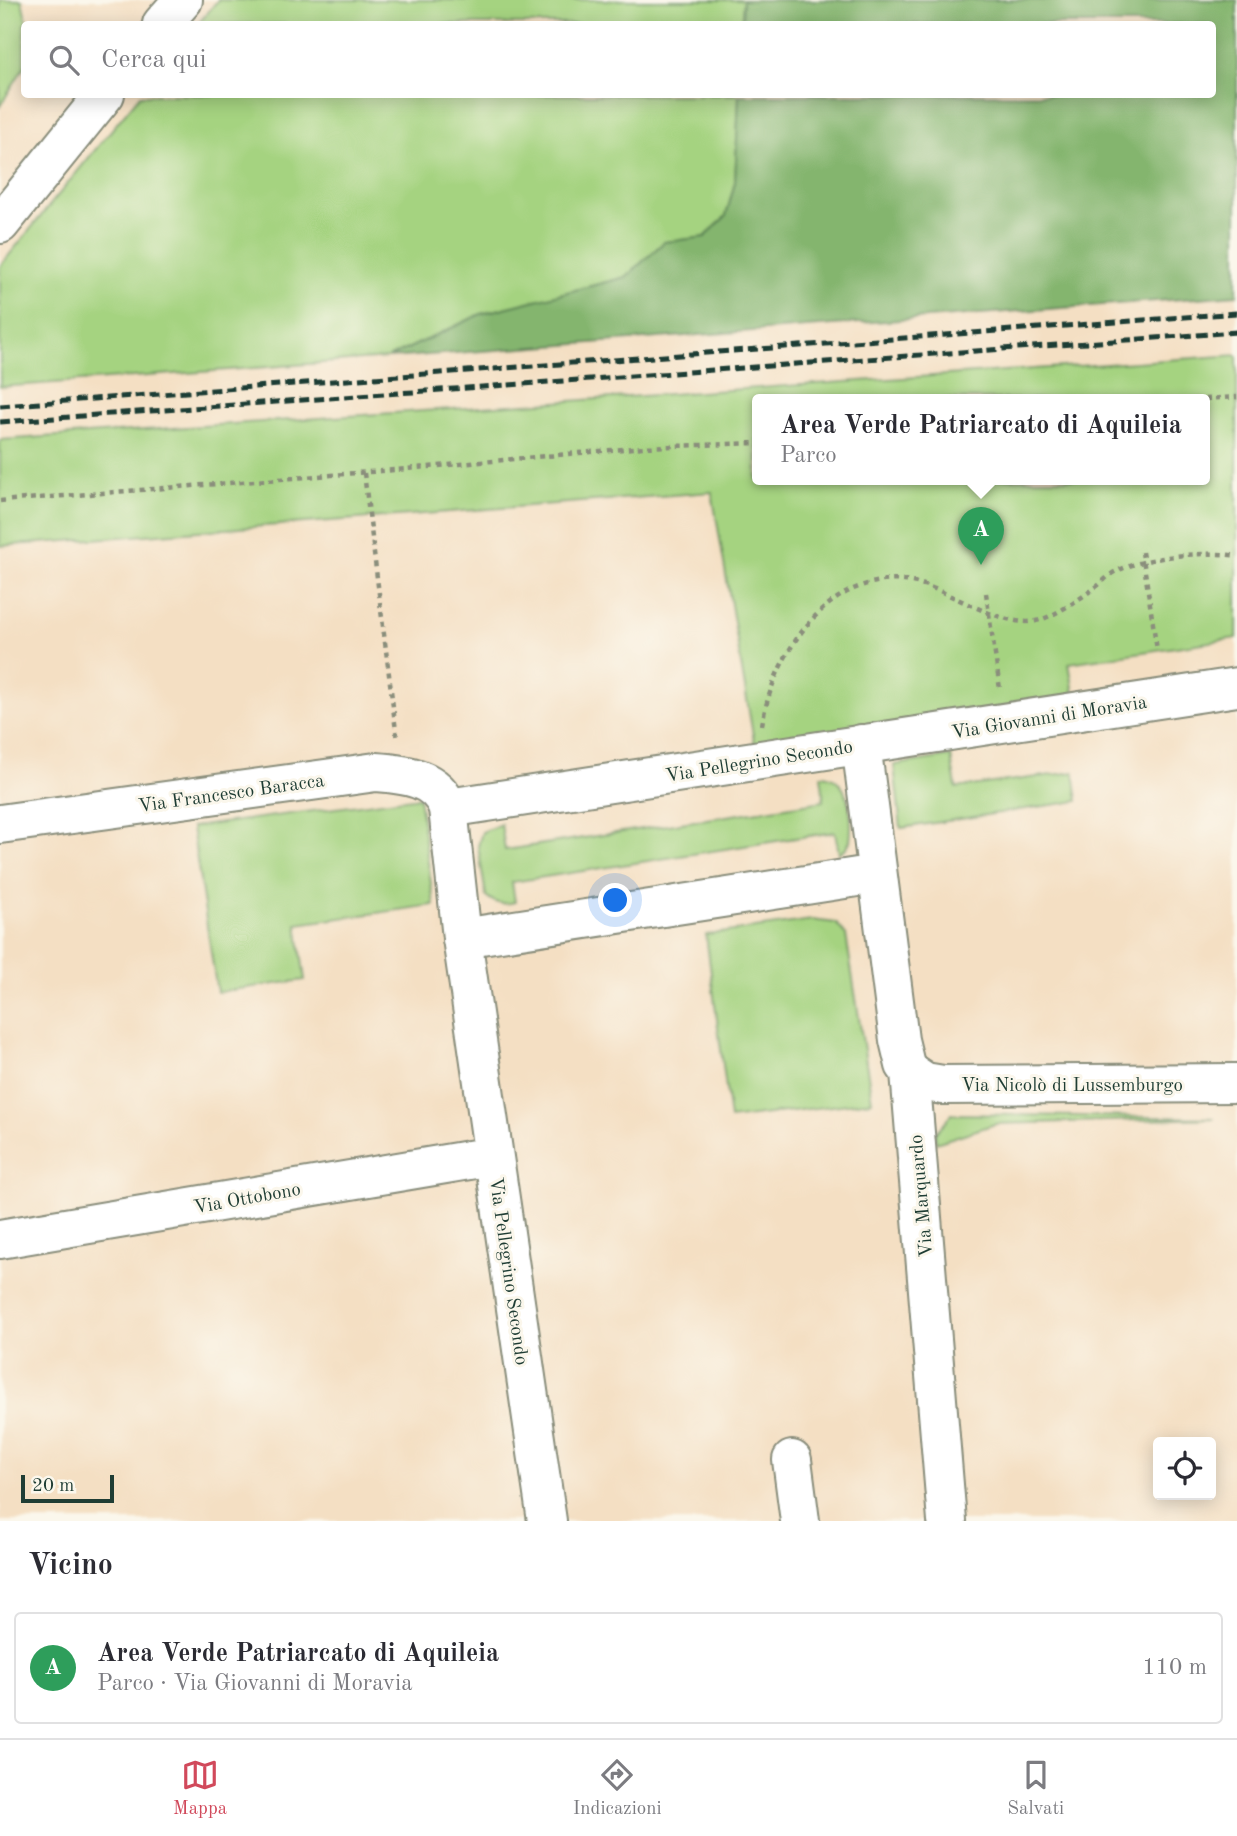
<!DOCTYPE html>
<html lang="it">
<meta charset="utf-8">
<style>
:root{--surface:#fff;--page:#f7f7f7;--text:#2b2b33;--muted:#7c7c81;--line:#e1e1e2;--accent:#d1495b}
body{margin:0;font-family:"Old Standard TT",serif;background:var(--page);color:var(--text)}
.controls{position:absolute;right:21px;bottom:21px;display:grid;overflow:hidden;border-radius:7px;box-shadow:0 4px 18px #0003}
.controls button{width:63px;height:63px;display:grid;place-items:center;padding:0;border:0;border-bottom:2px solid var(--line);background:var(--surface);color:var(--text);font:35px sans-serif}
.scale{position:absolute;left:21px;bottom:18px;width:93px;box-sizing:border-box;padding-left:7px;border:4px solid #1f3d34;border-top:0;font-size:19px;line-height:24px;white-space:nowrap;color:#1f3d34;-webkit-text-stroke:5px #fbf7ec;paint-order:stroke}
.you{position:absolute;left:616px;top:901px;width:24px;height:24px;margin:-18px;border:5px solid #fff;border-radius:50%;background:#1a73e8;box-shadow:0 0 0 10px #1a73e833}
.badge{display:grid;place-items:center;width:46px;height:46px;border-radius:50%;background:var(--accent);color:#fff;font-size:23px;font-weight:700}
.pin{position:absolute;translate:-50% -58px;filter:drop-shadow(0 2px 4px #0008)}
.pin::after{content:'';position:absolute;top:37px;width:24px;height:21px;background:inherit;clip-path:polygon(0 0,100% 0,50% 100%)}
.popup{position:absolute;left:752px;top:394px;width:458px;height:91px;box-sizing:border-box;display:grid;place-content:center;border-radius:7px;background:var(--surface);filter:drop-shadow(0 2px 5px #0005);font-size:23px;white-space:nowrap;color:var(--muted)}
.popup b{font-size:26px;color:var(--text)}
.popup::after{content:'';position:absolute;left:50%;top:100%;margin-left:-14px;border:14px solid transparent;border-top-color:var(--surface)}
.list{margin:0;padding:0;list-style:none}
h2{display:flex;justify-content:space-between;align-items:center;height:91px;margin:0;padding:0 28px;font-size:30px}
h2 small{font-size:23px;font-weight:400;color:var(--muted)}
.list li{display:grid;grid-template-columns:46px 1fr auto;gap:21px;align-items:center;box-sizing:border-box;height:112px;margin:0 14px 14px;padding:0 14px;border:2px solid var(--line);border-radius:7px}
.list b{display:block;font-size:26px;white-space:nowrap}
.list p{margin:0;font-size:23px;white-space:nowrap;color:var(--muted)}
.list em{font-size:23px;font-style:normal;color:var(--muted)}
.icon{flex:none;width:38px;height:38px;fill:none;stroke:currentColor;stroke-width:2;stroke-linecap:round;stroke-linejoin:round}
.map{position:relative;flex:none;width:1237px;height:1521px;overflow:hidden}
.search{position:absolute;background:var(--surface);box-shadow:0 4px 18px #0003;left:21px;right:21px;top:21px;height:77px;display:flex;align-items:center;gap:18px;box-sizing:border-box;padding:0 24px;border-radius:7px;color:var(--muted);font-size:26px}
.sheet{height:217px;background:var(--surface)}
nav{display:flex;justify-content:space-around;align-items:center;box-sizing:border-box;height:98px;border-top:2px solid var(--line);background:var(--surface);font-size:19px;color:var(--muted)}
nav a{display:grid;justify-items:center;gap:4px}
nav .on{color:var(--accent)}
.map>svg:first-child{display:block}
.green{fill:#a5d380;stroke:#62885a;stroke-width:2;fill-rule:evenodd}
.forest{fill:#84b56e;stroke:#527951;stroke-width:2}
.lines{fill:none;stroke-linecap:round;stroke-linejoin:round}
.minor-casing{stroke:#8a8e7c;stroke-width:42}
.path{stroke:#8a8e7c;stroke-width:4.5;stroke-dasharray:5 5;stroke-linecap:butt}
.minor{stroke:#fff;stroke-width:38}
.rail{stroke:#1f3d34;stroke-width:5;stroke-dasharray:10 5;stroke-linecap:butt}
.labels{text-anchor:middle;stroke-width:6;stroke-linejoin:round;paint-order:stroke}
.street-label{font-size:19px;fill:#1f3d34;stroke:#fbf7ec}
</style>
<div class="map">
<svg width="1237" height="1521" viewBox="0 0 1237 1521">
<rect width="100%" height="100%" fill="#fbf7ec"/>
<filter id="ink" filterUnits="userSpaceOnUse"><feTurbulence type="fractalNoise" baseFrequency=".0143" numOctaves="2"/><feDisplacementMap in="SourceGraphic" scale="14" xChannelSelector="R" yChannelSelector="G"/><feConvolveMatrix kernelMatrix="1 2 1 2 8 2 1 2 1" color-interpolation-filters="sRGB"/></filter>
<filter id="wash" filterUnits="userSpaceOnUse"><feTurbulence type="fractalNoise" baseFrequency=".00686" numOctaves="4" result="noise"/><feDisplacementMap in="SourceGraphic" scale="28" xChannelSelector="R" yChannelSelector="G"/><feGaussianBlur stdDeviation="1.57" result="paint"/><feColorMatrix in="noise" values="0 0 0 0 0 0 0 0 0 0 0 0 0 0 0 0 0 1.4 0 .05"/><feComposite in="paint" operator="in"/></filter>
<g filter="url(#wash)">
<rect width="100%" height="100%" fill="#f4dfc3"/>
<!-- green -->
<g class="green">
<polygon points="0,0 22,0 27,24 24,24 24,67 0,106"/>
<polygon points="218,0 743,0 742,24 198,24"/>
<polygon points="140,95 739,95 735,182 726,216 705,237 664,242 626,277 481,314 388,358 0,387 0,266"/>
<path d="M1237,355V638L1069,663L1075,700L755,747L712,492L0,546V440ZM757,399H1205V479H757Z"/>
<polygon points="951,756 956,788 1074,772 1078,801 901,828 894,765"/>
<path d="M821,775C850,775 853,818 850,841L847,847L839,853L835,832L512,882L515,902C503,905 495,904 486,896L478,846L482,832L501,824L505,850L824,801Z"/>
<polygon points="419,797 434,905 297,924 305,980 217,992 192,827"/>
<polygon points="812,920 836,923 846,935 872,1101 730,1119 706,935"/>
<polygon points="952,1114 1215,1118 995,1124 936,1143 935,1133"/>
</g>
<!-- forest -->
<polygon class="forest" points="743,0 1237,0 1237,295 388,358 481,314 626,277 664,242 705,237 726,216 735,182 739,95 1212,94 1212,24 742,24"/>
</g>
<g filter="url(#ink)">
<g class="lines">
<!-- minor casing -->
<g class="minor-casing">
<g id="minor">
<polyline points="162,24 183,0"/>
<polyline points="0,224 105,94"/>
<polyline points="861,744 899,1040 905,1065 910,1072 947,1521"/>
<polyline points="448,808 1237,687"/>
<path d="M0,824L376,772C404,774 437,777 448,808L462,938L547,1521"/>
<polyline points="462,938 877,874"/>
<polyline points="910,1072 925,1082 943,1085 1237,1083"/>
<polyline points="0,1239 493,1156"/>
<polyline points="792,1460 800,1521"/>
</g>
</g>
<!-- path -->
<g class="path">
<polyline points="1205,399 1237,397"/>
<polyline points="364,473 397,739"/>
<polyline points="0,501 395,470 644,447 757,443"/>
<polyline points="1142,552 1157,650"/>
<polyline points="986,593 1000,689"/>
<path d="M762,725C774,650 835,561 921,584C952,593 1005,628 1036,621C1054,617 1081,598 1096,587C1103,582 1109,574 1117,571C1144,557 1207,550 1237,556"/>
</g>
<!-- minor -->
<use href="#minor" class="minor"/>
<!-- rail -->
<g class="rail">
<polyline points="0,406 1237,313"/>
<polyline points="0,422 1237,332"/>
</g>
</g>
</g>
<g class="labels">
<!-- street labels -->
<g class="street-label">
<text transform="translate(1049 716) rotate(-9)" y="7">Via Giovanni di Moravia</text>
<text transform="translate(759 760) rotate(-9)" y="7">Via Pellegrino Secondo</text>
<text transform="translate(231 792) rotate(-8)" y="7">Via Francesco Baracca</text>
<text x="1072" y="1091">Via Nicolò di Lussemburgo</text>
<text transform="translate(920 1196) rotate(-95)" y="7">Via Marquardo</text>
<text transform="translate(247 1197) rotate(-10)" y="7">Via Ottobono</text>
<text transform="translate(510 1271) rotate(82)" y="7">Via Pellegrino Secondo</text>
</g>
</g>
</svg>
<div class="controls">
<button><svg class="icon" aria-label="locate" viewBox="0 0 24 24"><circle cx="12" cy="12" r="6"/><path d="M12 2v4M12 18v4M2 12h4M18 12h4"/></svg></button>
</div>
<div class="scale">20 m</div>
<div class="you"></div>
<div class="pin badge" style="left:981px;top:565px;background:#2e9e5b">A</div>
<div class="popup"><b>Area Verde Patriarcato di Aquileia</b>Parco</div>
<div class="search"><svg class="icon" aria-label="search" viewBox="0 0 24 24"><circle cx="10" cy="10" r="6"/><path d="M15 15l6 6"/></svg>Cerca qui</div>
</div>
<section class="sheet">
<h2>Vicino<small></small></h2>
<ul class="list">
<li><span class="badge" style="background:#2e9e5b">A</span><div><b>Area Verde Patriarcato di Aquileia</b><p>Parco · Via Giovanni di Moravia</p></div><em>110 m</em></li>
</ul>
</section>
<nav>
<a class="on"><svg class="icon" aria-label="map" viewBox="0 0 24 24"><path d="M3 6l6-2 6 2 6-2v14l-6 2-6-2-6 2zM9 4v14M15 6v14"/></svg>Mappa</a>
<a><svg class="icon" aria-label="directions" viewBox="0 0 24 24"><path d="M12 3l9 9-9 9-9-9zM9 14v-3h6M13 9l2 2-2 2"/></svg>Indicazioni</a>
<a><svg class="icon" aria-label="saved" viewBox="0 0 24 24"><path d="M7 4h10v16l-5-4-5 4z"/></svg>Salvati</a>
</nav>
